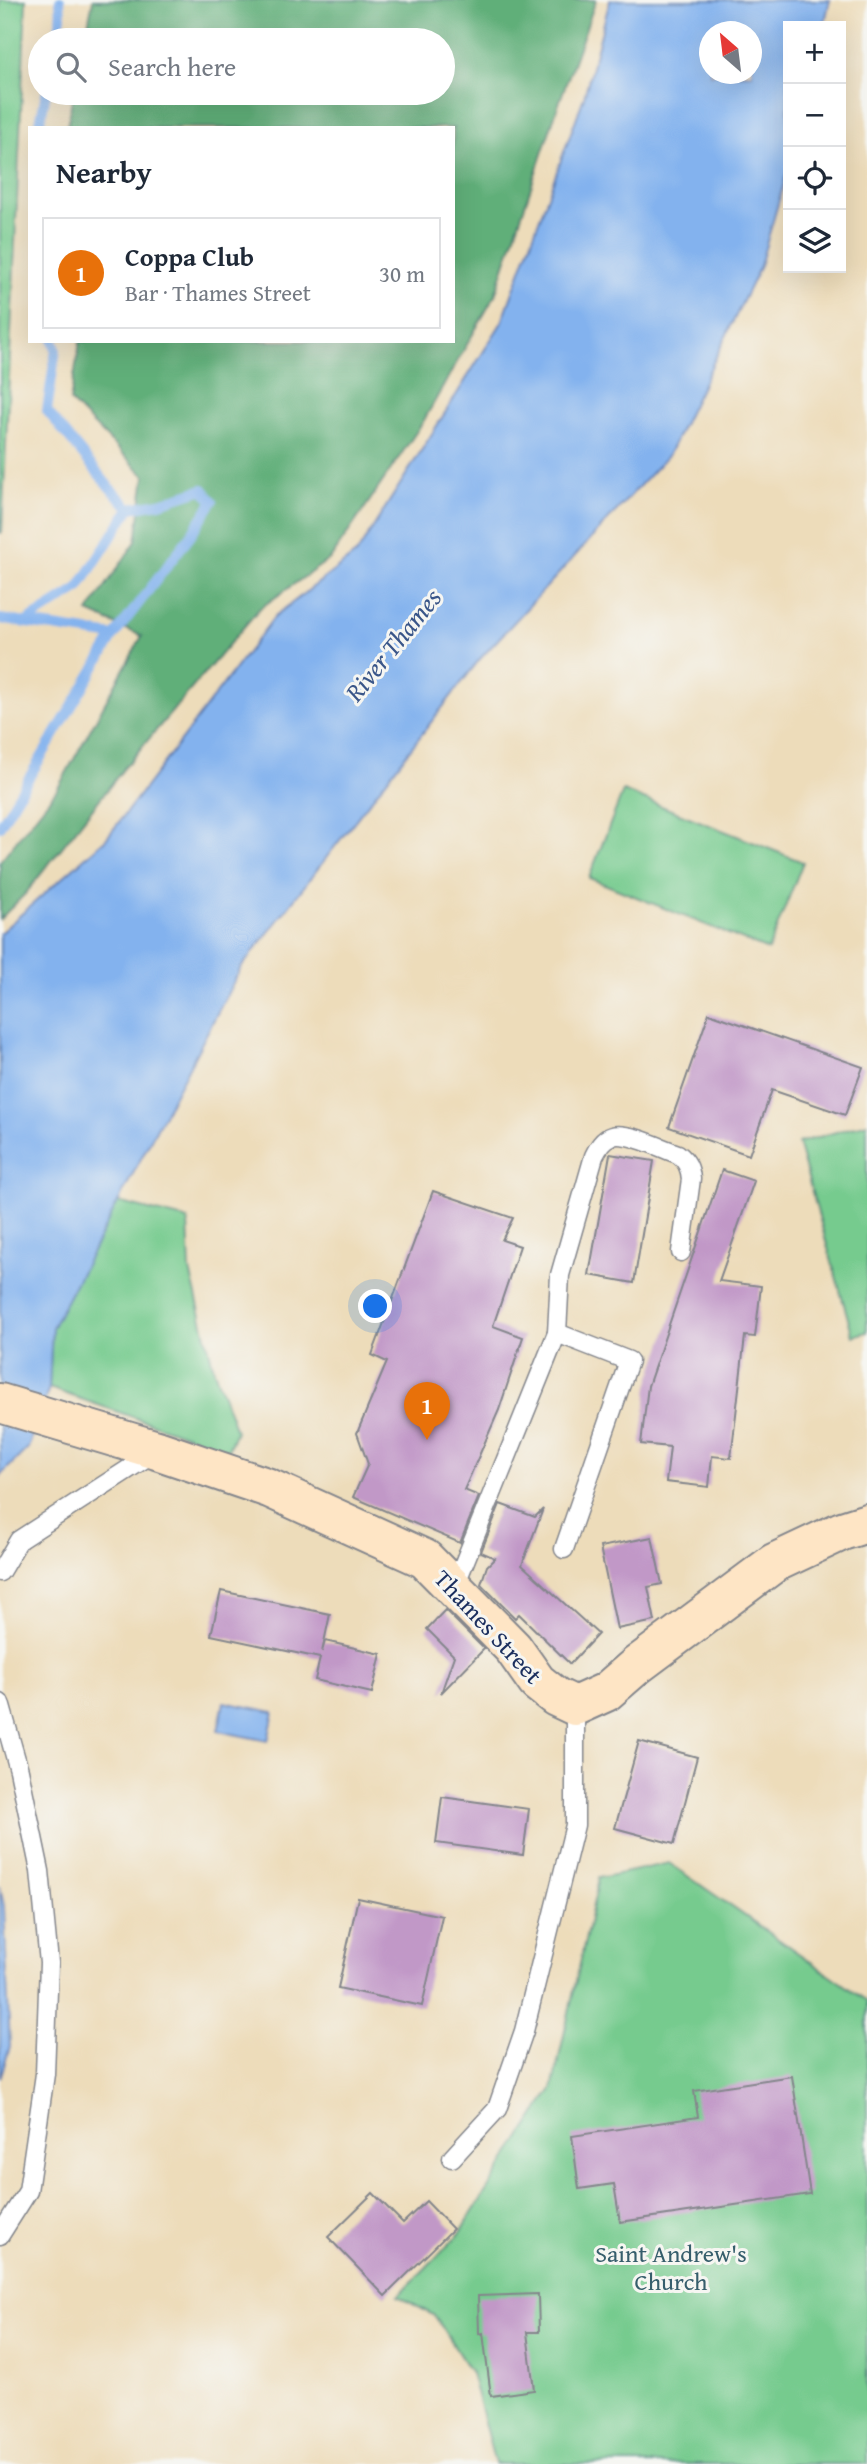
<!DOCTYPE html>
<meta charset="utf-8">
<style>
:root{--surface:#fff;--page:#f6f6f7;--text:#1f2937;--muted:#747a83;--line:#e0e1e3;--accent:#c8321e}
body{margin:0;font-family:"Gentium Book Plus",serif;background:var(--page);color:var(--text)}
.controls{position:absolute;right:21px;top:21px;display:grid;overflow:hidden;border-radius:0px;box-shadow:0 7px 28px #0002}
.controls button{width:63px;height:63px;display:grid;place-items:center;padding:0;border:0;border-bottom:2px solid var(--line);background:var(--surface);color:var(--text);font:35px sans-serif}
.compass{position:absolute;left:699px;top:21px;width:63px;height:63px;border-radius:50%;background:var(--surface);box-shadow:0 7px 28px #0002;rotate:332deg}
.you{position:absolute;left:376px;top:1307px;width:24px;height:24px;margin:-18px;border:5px solid #fff;border-radius:50%;background:#1a73e8;box-shadow:0 0 0 10px #1a73e833}
.badge{display:grid;place-items:center;width:46px;height:46px;border-radius:50%;background:var(--accent);color:#fff;font-size:23px;font-weight:700}
.pin{position:absolute;translate:-50% -58px;filter:drop-shadow(0 2px 4px #0008)}
.pin::after{content:'';position:absolute;top:37px;width:24px;height:21px;background:inherit;clip-path:polygon(0 0,100% 0,50% 100%)}
.list{margin:0;padding:0;list-style:none}
h2{display:flex;justify-content:space-between;align-items:center;height:91px;margin:0;padding:0 28px;font-size:30px}
h2 small{font-size:23px;font-weight:400;color:var(--muted)}
.list li{display:grid;grid-template-columns:46px 1fr auto;gap:21px;align-items:center;box-sizing:border-box;height:112px;margin:0 14px 14px;padding:0 14px;border:2px solid var(--line);border-radius:0px}
.list b{display:block;font-size:26px;white-space:nowrap}
.list p{margin:0;font-size:23px;white-space:nowrap;color:var(--muted)}
.list em{font-size:23px;font-style:normal;color:var(--muted)}
.icon{flex:none;width:38px;height:38px;fill:none;stroke:currentColor;stroke-width:2;stroke-linecap:round;stroke-linejoin:round}
.map{position:relative;flex:none;width:867px;height:2464px;overflow:hidden}
.search{position:absolute;background:var(--surface);box-shadow:0 7px 28px #0002;left:28px;top:28px;width:427px;height:77px;display:flex;align-items:center;gap:18px;box-sizing:border-box;padding:0 24px;border-radius:38px;color:var(--muted);font-size:26px}
.panel{position:absolute;background:var(--surface);box-shadow:0 7px 28px #0002;left:28px;top:126px;width:427px;height:217px;border-radius:0px}
.map>svg:first-child{display:block}
.green{fill:#76cb8e;stroke:#487d76;stroke-width:2}
.forest{fill:#60af79;stroke:#3e6f6c;stroke-width:2}
.water{fill:#83b2ee;stroke:#4f70a6;stroke-width:2;fill-rule:evenodd}
.lines{fill:none;stroke-linecap:round;stroke-linejoin:round}
.stream{stroke:#83b2ee;stroke-width:10}
.building{fill:#c198c7}
.service-casing{stroke:#84868c;stroke-width:21}
.secondary-casing{stroke:#84868c;stroke-width:42}
.service{stroke:#fff;stroke-width:18}
.secondary{stroke:#fee5c5;stroke-width:38}
.labels{text-anchor:middle;stroke-width:6;stroke-linejoin:round;paint-order:stroke}
.street-label{font-size:24px;fill:#1b2f5e;stroke:#f6f6f2}
.park-label{font-size:24px;fill:#365e6c;stroke:#f6f6f2}
.water-label{font-size:26px;font-style:italic;fill:#3a5689;stroke:#f6f6f2}
</style>
<div class="map">
<svg width="867" height="2464" viewBox="0 0 867 2464">
<rect width="100%" height="100%" fill="#f6f6f2"/>
<filter id="ink" filterUnits="userSpaceOnUse"><feTurbulence type="fractalNoise" baseFrequency=".0143" numOctaves="2"/><feDisplacementMap in="SourceGraphic" scale="14" xChannelSelector="R" yChannelSelector="G"/><feConvolveMatrix kernelMatrix="1 2 1 2 8 2 1 2 1" color-interpolation-filters="sRGB"/></filter>
<filter id="wash" filterUnits="userSpaceOnUse"><feTurbulence type="fractalNoise" baseFrequency=".00686" numOctaves="4" result="noise"/><feDisplacementMap in="SourceGraphic" scale="28" xChannelSelector="R" yChannelSelector="G"/><feGaussianBlur stdDeviation="1.57" result="paint"/><feColorMatrix in="noise" values="0 0 0 0 0 0 0 0 0 0 0 0 0 0 0 0 0 1.4 0 .05"/><feComposite in="paint" operator="in"/></filter>
<g filter="url(#wash)">
<rect width="100%" height="100%" fill="#eddcba"/>
<!-- green -->
<g class="green">
<polygon points="0,0 26,0 2,533 0,533"/>
<polygon points="623,791 803,862 768,950 589,878"/>
<polygon points="867,1123 867,1332 853,1336 798,1143"/>
<polygon points="118,1202 188,1220 190,1270 214,1370 236,1431 228,1450 49,1388 52,1328"/>
<polygon points="669,1863 867,2001 867,2464 495,2464 471,2373 435,2316 398,2296 458,2235 552,2089 599,1878"/>
</g>
<!-- forest -->
<polygon class="forest" points="93,0 596,0 557,109 495,295 423,422 331,558 259,609 125,767 26,893 0,919 0,861 58,788 142,636 88,612 136,541 145,476 70,401 80,341 453,341 453,128 67,128 73,93 443,93 443,40 85,40"/>
<!-- water -->
<g class="water">
<path d="M610,0H830L824,26H788V169L760,266L669,454L480,659L241,968L52,1328L49,1388L28,1448L0,1476V933L106,839L275,616L357,553L502,322L584,97ZM710,32H752V74H710Z"/>
<polygon points="224,1702 274,1712 268,1741 218,1731"/>
<polygon points="0,1886 4,1906 10,2047 0,2078"/>
</g>
<g class="lines">
<!-- stream -->
<g class="stream">
<polyline points="57,40 61,17 60,0"/>
<polyline points="39,128 46,93"/>
<polyline points="0,619 114,636"/>
<polyline points="26,622 78,589 130,508"/>
<polyline points="0,826 114,636 190,536 213,501 203,489 160,503 130,508 110,488 47,411 56,349 53,341"/>
</g>
</g>
<g id="blocks">
<!-- building -->
<g class="building">
<polygon points="709,1013 863,1067 845,1115 772,1090 749,1155 669,1127"/>
<polygon points="610,1154 654,1161 634,1283 589,1275"/>
<polygon points="722,1170 754,1181 719,1281 761,1286 755,1337 745,1336 731,1458 712,1456 709,1487 666,1482 670,1447 641,1444 648,1386"/>
<polygon points="433,1191 513,1218 502,1240 520,1246 493,1326 523,1337 499,1410 464,1490 479,1496 460,1543 353,1497 368,1464 357,1433 387,1362 372,1355"/>
<polygon points="500,1504 535,1517 543,1509 522,1565 598,1634 570,1664 519,1614 515,1618 481,1584 487,1566 495,1558 481,1552"/>
<polygon points="652,1537 662,1584 648,1587 655,1621 617,1629 600,1547"/>
<polygon points="221,1591 330,1614 322,1652 325,1641 381,1654 372,1693 315,1680 320,1658 211,1635"/>
<polygon points="445,1610 484,1649 441,1693 454,1656 427,1629"/>
<polygon points="639,1741 697,1757 674,1844 615,1828"/>
<polygon points="442,1797 529,1809 523,1855 436,1843"/>
<polygon points="358,1898 442,1916 422,2006 338,1988"/>
<polygon points="792,2076 810,2194 620,2222 614,2184 579,2189 572,2136 698,2117 694,2091"/>
<polygon points="373,2193 403,2223 426,2201 453,2229 385,2296 328,2237"/>
<polygon points="538,2294 539,2332 527,2332 534,2390 491,2396 483,2333 479,2334 478,2296"/>
</g>
</g>
</g>
<g filter="url(#ink)">
<use href="#blocks" fill-opacity="0" stroke="#84868c" stroke-width="2"/>
<g class="lines">
<!-- service casing -->
<g class="service-casing">
<g id="service">
<path d="M557,1333L560,1275L594,1156C598,1148 603,1139 612,1136C627,1131 663,1149 678,1154C687,1161 690,1168 691,1179L681,1252"/>
<polyline points="0,1572 19,1540 155,1452"/>
<polyline points="454,1588 557,1333 629,1361 564,1549"/>
<polyline points="0,1703 19,1770 40,1871 49,1963 45,2074 28,2191 0,2235"/>
<polyline points="452,2158 497,2109 524,2031 575,1825 575,1706"/>
</g>
</g>
<!-- secondary casing -->
<g class="secondary-casing">
<polyline id="secondary" points="0,1403 157,1450 269,1488 425,1559 513,1648 537,1682 556,1697 575,1706 606,1692 636,1666 774,1563 842,1531 867,1523"/>
</g>
<!-- service -->
<use href="#service" class="service"/>
<!-- secondary -->
<use href="#secondary" class="secondary"/>
</g>
</g>
<g class="labels">
<!-- street labels -->
<g class="street-label">
<text transform="translate(488 1627) rotate(47)" y="8">Thames Street</text>
</g>
<!-- park labels -->
<g class="park-label">
<text x="671" y="2262">Saint Andrew's<tspan x="671" dy="28">Church</tspan></text>
</g>
<!-- water labels -->
<g class="water-label">
<text transform="translate(393 645) rotate(-51)" y="9">River Thames</text>
</g>
</g>
</svg>
<div class="controls">
<button>+</button>
<button>−</button>
<button><svg class="icon" aria-label="locate" viewBox="0 0 24 24"><circle cx="12" cy="12" r="6"/><path d="M12 2v4M12 18v4M2 12h4M18 12h4"/></svg></button>
<button><svg class="icon" aria-label="layers" viewBox="0 0 24 24"><path d="M12 4l9 5-9 5-9-5zM3 14l9 5 9-5"/></svg></button>
</div>
<svg class="compass" viewBox="-18 -18 36 36"><path d="M0-13l5 13h-10z" fill="#e53935"/><path d="M0 13l5-13h-10z" fill="#747a83"/></svg>
<div class="you"></div>
<div class="pin badge" style="left:427px;top:1440px;background:#e8710a">1</div>
<div class="search"><svg class="icon" aria-label="search" viewBox="0 0 24 24"><circle cx="10" cy="10" r="6"/><path d="M15 15l6 6"/></svg>Search here</div>
<section class="panel">
<h2>Nearby<small></small></h2>
<ul class="list">
<li><span class="badge" style="background:#e8710a">1</span><div><b>Coppa Club</b><p>Bar · Thames Street</p></div><em>30 m</em></li>
</ul>
</section>
</div>
